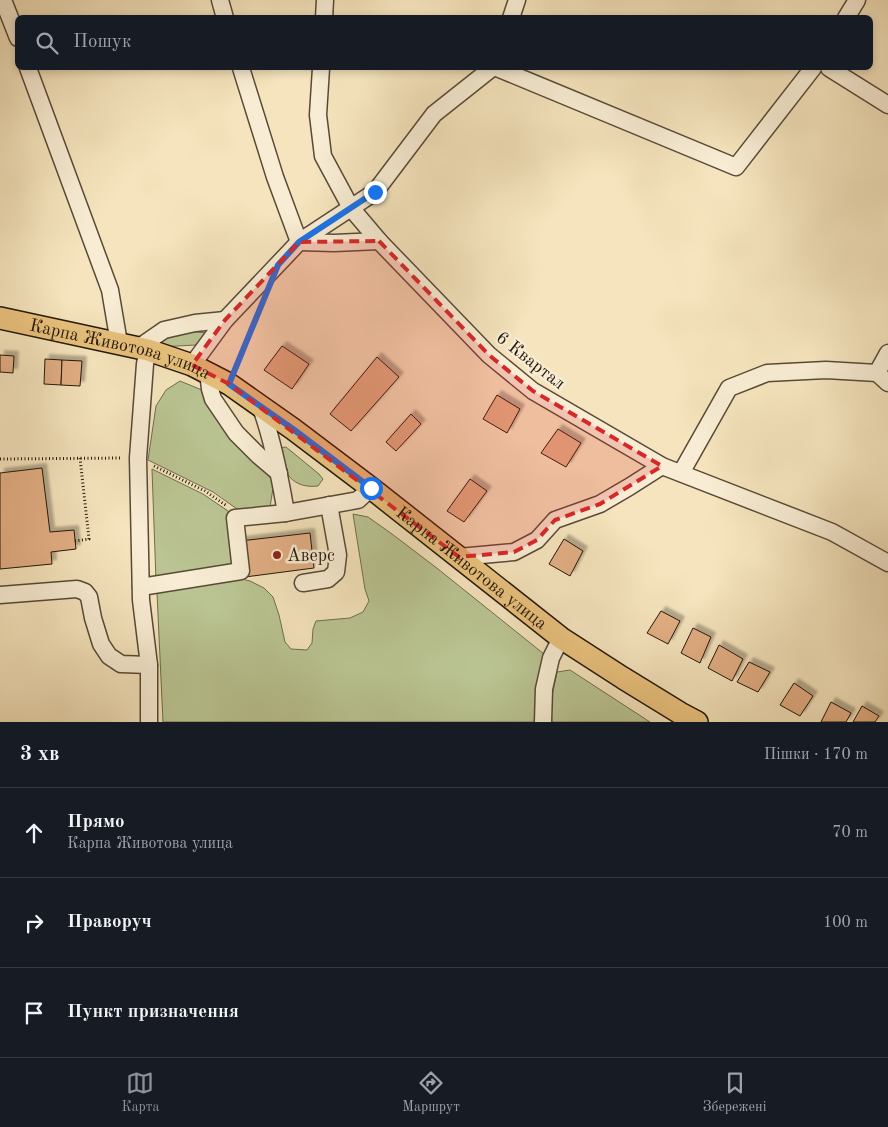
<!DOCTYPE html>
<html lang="uk">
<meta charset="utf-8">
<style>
:root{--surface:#171b24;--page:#20242c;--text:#f1f3f6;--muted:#9ea1a6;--line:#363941;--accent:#8c9099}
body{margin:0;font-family:"Old Standard TT",serif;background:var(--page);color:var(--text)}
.stop{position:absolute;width:15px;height:15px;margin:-11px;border:4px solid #1a73e8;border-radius:50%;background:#fff}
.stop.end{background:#1a73e8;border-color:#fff;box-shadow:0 1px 5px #0008}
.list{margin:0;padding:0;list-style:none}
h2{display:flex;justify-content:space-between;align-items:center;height:65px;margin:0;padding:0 20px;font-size:21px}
h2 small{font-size:16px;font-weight:400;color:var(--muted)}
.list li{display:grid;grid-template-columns:32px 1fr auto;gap:15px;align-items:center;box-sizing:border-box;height:90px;padding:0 20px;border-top:1px solid var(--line)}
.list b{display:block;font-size:19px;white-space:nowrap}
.list p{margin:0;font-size:16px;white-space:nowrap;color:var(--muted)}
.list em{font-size:16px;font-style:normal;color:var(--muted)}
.icon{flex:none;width:28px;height:28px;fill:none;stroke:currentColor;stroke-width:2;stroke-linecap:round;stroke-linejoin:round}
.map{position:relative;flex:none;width:888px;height:722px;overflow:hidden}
.search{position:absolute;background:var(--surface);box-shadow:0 2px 8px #0003;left:15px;right:15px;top:15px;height:55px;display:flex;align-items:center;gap:12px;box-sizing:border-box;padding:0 18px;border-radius:8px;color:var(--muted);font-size:19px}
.sheet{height:335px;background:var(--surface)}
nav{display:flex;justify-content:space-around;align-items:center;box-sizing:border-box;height:70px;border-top:1px solid var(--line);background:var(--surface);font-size:14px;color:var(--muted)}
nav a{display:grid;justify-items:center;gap:2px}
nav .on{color:var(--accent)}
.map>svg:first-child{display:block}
.green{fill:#bac593;stroke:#6e6e4e}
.building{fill:#e3af85;stroke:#231709;filter:url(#shadow)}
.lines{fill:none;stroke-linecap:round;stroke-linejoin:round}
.minor-casing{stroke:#584a36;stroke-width:19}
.major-casing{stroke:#231709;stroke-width:24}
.path{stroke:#231709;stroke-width:3;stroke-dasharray:1 2.5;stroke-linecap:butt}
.minor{stroke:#f8edd4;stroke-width:16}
.major{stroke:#eac27e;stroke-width:21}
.route{stroke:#1a73e8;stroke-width:6}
.marked{fill:#d62828;fill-opacity:0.2;stroke:#d62828;stroke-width:4;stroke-dasharray:10 6;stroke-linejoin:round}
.poi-dot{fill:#8f2418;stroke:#f8edd4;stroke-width:2}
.labels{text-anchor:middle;stroke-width:5;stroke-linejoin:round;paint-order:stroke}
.street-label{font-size:18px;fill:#231709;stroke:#f8edd4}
.poi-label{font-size:18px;fill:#231709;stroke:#f8edd4;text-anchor:start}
</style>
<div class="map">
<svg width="888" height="722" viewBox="0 0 888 722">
<defs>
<filter id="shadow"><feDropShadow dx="4.5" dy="-4.5" stdDeviation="1" flood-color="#0004"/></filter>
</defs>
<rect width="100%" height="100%" fill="#f5e4bd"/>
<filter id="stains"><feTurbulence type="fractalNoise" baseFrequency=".004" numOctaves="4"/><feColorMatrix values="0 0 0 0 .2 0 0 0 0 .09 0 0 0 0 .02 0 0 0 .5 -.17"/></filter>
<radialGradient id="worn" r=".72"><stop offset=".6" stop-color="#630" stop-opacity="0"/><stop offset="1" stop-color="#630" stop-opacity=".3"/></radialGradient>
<!-- green -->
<g class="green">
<polygon points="186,331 207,333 196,345 158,347 165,335"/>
<polygon points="180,381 202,390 217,414 274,482 270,507 237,509 213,492 148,460 156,406 166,390"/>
<path d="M286,447L319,474L323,479L318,486C292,489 282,472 279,448Z"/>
<polygon points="152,469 203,494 231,513 237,569 156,581"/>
<polygon points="353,514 368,517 392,534 438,569 544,654 538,690 537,722 163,722 157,593 170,588 238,578 250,581 264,588 273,597 279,615 285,642 291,649 307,650 312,643 313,629 316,621 350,618 363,612 369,601 365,589"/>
<polygon points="570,670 650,722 548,722 549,710 557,672"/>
</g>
<!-- building -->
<g class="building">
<polygon points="282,346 309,364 292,389 264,370"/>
<polygon points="0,355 14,356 13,373 0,372"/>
<polygon points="377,357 399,377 351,431 330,414"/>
<polygon points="45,359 62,360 61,385 44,384"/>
<polygon points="62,360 82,361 80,386 61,385"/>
<polygon points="497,395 520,409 507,433 483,419"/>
<polygon points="411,414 421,424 396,451 386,442"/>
<polygon points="558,429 581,443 566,467 541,453"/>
<polygon points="42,468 50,532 74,530 76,549 51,552 52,564 0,569 0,473"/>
<polygon points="470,479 487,491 464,522 447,511"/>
<polygon points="310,533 314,568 245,577 240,541"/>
<polygon points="564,539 583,551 570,576 549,564"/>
<polygon points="661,611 680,621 668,644 647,633"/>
<polygon points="693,628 711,637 700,663 681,653"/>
<polygon points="719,645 743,659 732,681 708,668"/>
<polygon points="749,662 770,672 758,692 737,682"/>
<polygon points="794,683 813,696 800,716 780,705"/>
<polygon points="831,702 851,713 846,722 821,722"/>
<polygon points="862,706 879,716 875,722 853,722"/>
</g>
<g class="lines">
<!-- minor casing -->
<g class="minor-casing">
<g id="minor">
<polyline points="3,0 18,38"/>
<polyline points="220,0 225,18"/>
<polyline points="324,18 325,0"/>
<polyline points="511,18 517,0"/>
<polyline points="846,18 857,0"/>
<polyline points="28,68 110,290 119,343"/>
<polyline points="241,68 275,177 299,242 334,243 379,241"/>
<polyline points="321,68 318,115 323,156 351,208 379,241 489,355 533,391 662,466 832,532 888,563"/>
<polyline points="497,68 736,167 813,68"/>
<polyline points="829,68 888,105"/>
<polyline points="138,348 164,330 195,323 225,320"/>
<polyline points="148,350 145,364 138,458 141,600 149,665 149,722"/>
<polyline points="888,353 877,373 888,383"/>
<polyline points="192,365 225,320 299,242 375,192 434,114 492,68"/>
<polyline points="208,372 210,389 213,399 236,433 259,456 279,473"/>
<path d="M260,405C273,440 280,477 286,513L358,500L371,488"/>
<polyline points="681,473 729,388 767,373 826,370 877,373"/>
<polyline points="459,557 514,552 537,540 555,520 600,504 629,487 662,466"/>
<polyline points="303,583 328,579 336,572 338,555 329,505"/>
<polyline points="141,587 241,571 235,518 286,513"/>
<polyline points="0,595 77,589 85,592 89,597 93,618 101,644 109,656 121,664 149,665"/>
<polyline points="543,722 544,689 551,658 561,638"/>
</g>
</g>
<!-- major casing -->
<g class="major-casing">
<g id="major">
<path id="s1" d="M0,318L148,350L192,365L229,384L293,429L371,488L561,638L623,678L680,713L697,722"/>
</g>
</g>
<!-- path -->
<g class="path">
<polyline points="236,367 260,308"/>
<polyline points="0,459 122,458"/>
<polyline points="154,466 205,491 227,506"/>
<polyline points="75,541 89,539 80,458"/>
</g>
<!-- minor -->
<use href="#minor" class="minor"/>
<!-- major -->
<use href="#major" class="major"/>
</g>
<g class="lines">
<!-- route -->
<polyline class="route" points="371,488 293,429 229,384 278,265 299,242 375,192"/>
</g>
<!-- marked area -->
<path class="marked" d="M379,241L489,355L533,391L662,466L600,504L555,520L537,540L514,552L459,557L229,384L192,365L225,320L299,242Z"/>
<!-- markers -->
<circle class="poi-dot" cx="277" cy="555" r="5"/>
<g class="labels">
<!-- street labels -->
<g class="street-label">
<text dy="6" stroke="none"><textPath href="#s1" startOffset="124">Карпа Животова улица</textPath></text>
<text transform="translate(531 360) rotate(38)" y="6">6 Квартал</text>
<text dy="6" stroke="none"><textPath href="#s1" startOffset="544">Карпа Животова улица</textPath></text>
</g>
<!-- poi labels -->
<g class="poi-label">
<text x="287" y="561">Аверс</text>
</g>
</g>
<rect width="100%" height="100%" filter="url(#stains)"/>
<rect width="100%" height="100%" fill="url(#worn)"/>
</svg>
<div class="stop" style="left:371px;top:488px"></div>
<div class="stop end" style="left:375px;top:192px"></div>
<div class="search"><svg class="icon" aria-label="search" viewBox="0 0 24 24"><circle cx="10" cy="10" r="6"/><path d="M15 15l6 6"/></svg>Пошук</div>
</div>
<section class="sheet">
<h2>3 хв<small>Пішки · 170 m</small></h2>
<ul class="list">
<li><svg class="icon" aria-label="ahead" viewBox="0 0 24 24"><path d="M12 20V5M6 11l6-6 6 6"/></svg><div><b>Прямо</b><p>Карпа Животова улица</p></div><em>70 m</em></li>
<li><svg class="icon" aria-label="right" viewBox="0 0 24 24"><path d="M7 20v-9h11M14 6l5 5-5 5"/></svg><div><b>Праворуч</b></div><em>100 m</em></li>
<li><svg class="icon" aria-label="arrive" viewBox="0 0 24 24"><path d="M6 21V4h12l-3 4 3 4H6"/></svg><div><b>Пункт призначення</b></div></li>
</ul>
</section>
<nav>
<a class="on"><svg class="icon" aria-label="map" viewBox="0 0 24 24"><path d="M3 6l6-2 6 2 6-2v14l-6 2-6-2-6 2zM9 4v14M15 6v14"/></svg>Карта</a>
<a><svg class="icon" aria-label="directions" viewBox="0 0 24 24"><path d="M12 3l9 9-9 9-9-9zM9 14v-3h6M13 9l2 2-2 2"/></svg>Маршрут</a>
<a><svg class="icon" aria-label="saved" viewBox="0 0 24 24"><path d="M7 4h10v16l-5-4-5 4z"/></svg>Збережені</a>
</nav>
